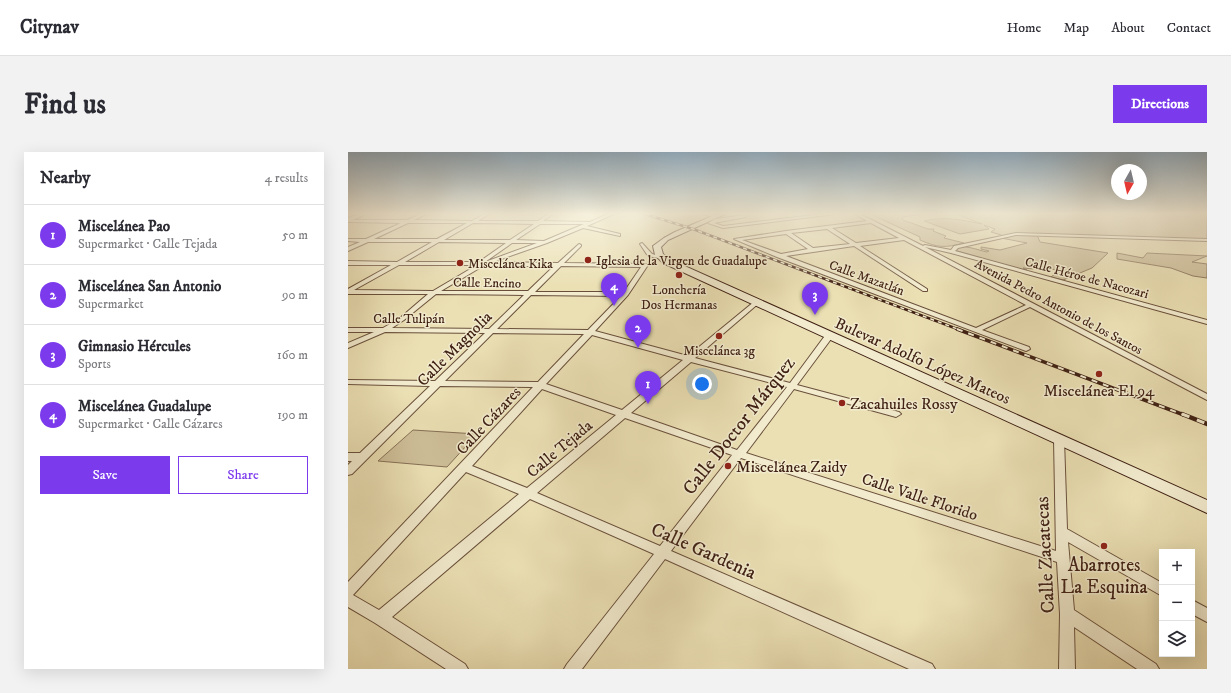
<!DOCTYPE html>
<meta charset="utf-8">
<style>
:root{--surface:#fff;--page:#f2f2f3;--text:#2b2b33;--muted:#7c7c81;--line:#e1e1e2;--accent:#7c3aed}
body{margin:0;font-family:"IM FELL DW Pica",serif;background:var(--page);color:var(--text)}
.controls{position:absolute;right:12px;bottom:12px;display:grid;overflow:hidden;border-radius:0px;box-shadow:0 4px 16px #0002}
.controls button{width:36px;height:36px;display:grid;place-items:center;padding:0;border:0;border-bottom:1px solid var(--line);background:var(--surface);color:var(--text);font:20px sans-serif}
.compass{position:absolute;left:763px;top:12px;width:36px;height:36px;border-radius:50%;background:var(--surface);box-shadow:0 4px 16px #0002;rotate:188deg}
.you{position:absolute;left:354px;top:232px;width:14px;height:14px;margin:-10px;border:3px solid #fff;border-radius:50%;background:#1a73e8;box-shadow:0 0 0 6px #1a73e833}
.badge{display:grid;place-items:center;width:26px;height:26px;border-radius:50%;background:var(--accent);color:#fff;font-size:13px;font-weight:700}
.pin{position:absolute;translate:-50% -33px;filter:drop-shadow(0 1px 2px #0008)}
.pin::after{content:'';position:absolute;top:21px;width:14px;height:12px;background:inherit;clip-path:polygon(0 0,100% 0,50% 100%)}
.list{margin:0;padding:0;list-style:none}
h2{display:flex;justify-content:space-between;align-items:center;height:52px;margin:0;padding:0 16px;font-size:17px}
h2 small{font-size:13px;font-weight:400;color:var(--muted)}
.list li{display:grid;grid-template-columns:26px 1fr auto;gap:12px;align-items:center;box-sizing:border-box;height:60px;padding:0 16px;border-top:1px solid var(--line)}
.list b{display:block;font-size:15px;white-space:nowrap}
.list p{margin:0;font-size:13px;white-space:nowrap;color:var(--muted)}
.list em{font-size:13px;font-style:normal;color:var(--muted)}
.actions{display:flex;gap:8px;padding:12px 16px}
.actions a{flex:1;padding:9px 0;border:1px solid var(--accent);border-radius:0px;text-align:center;font-size:14px;color:var(--accent)}
.actions .main{background:var(--accent);color:#fff}
.icon{flex:none;width:22px;height:22px;fill:none;stroke:currentColor;stroke-width:2;stroke-linecap:round;stroke-linejoin:round}
.map{position:relative;flex:none;width:859px;height:517px;overflow:hidden;border-radius:0px}
header{display:flex;align-items:center;gap:24px;box-sizing:border-box;height:56px;padding:0 20px;background:var(--surface);border-bottom:1px solid var(--line)}
header strong{font-size:19px}
nav{display:flex;gap:22px;margin-inline-start:auto;font-size:14px}
.intro{display:flex;align-items:center;justify-content:space-between;box-sizing:border-box;height:96px;padding:0 24px}
h1{margin:0;font-size:28px}
.button{padding:10px 18px;border-radius:0px;background:var(--accent);color:#fff;font-size:14px;font-weight:700}
main{display:flex;gap:24px;padding:0 24px}
aside{flex:1;background:var(--surface);border-radius:0px;box-shadow:0 4px 16px #0002}
.map>svg:first-child{display:block}
.green{fill:#cebf99;stroke:#867056}
.lines{fill:none;stroke-linecap:round;stroke-linejoin:round}
.minor-casing{stroke:#6a503c;stroke-width:2}
.tertiary-casing{stroke:#6a503c;stroke-width:2}
.secondary-casing{stroke:#3f2014;stroke-width:2}
.minor{fill:#f2ebce;fill-rule:evenodd}
.tertiary{fill:#f2ebce;fill-rule:evenodd}
.secondary{fill:#f2ebce;fill-rule:evenodd}
.rail-far2-casing{stroke:#3f2014;stroke-width:2.5}
.rail-far1-casing{stroke:#3f2014;stroke-width:3.5}
.rail-casing{stroke:#3f2014;stroke-width:4.5}
.rail-far2{stroke:#f2ebce;stroke-width:1.5;stroke-dasharray:4;stroke-linecap:butt}
.rail-far1{stroke:#f2ebce;stroke-width:2;stroke-dasharray:6;stroke-linecap:butt}
.rail{stroke:#f2ebce;stroke-width:3;stroke-dasharray:8;stroke-linecap:butt}
.poi-dot{fill:#8f2418;stroke:#f2ebce;stroke-width:1.5}
.labels{text-anchor:middle;stroke-width:3;stroke-linejoin:round;paint-order:stroke}
.far-poi-label{font-size:13px;fill:#3f2014;stroke:#f2ebce;text-anchor:start}
.far-street-label{font-size:13px;fill:#3f2014;stroke:#f2ebce}
.street-label{font-size:16px;fill:#3f2014;stroke:#f2ebce}
.poi-label{font-size:16px;fill:#3f2014;stroke:#f2ebce;text-anchor:start}
.near-street-label{font-size:19px;fill:#3f2014;stroke:#f2ebce}
.near-poi-label{font-size:19px;fill:#3f2014;stroke:#f2ebce}
</style>
<header>
<strong>Citynav</strong>
<nav><a>Home</a><a>Map</a><a>About</a><a>Contact</a></nav>
</header>
<div class="intro"><h1>Find us</h1><a class="button">Directions</a></div>
<main>
<aside>
<h2>Nearby<small>4 results</small></h2>
<ul class="list">
<li><span class="badge">1</span><div><b>Miscelánea Pao</b><p>Supermarket · Calle Tejada</p></div><em>50 m</em></li>
<li><span class="badge">2</span><div><b>Miscelánea San Antonio</b><p>Supermarket</p></div><em>90 m</em></li>
<li><span class="badge">3</span><div><b>Gimnasio Hércules</b><p>Sports</p></div><em>160 m</em></li>
<li><span class="badge">4</span><div><b>Miscelánea Guadalupe</b><p>Supermarket · Calle Cázares</p></div><em>190 m</em></li>
</ul>
<div class="actions"><a class="main">Save</a><a>Share</a></div>
</aside>
<div class="map">
<svg width="859" height="517" viewBox="0 0 859 517">
<rect width="100%" height="100%" fill="#ebe0b4"/>
<filter id="stains"><feTurbulence type="fractalNoise" baseFrequency=".005" numOctaves="4"/><feColorMatrix values="0 0 0 0 .2 0 0 0 0 .09 0 0 0 0 .02 0 0 0 .5 -.17"/></filter>
<radialGradient id="worn" r=".72"><stop offset=".6" stop-color="#630" stop-opacity="0"/><stop offset="1" stop-color="#630" stop-opacity=".3"/></radialGradient>
<!-- green -->
<g class="green">
<path d="M522,62H576L554,65L555,68L580,77H586L585,79L598,84L596,86L616,91C597,96 590,96 572,88V85Z"/>
<path d="M608,62H859V88L689,83L692,90L760,101L744,116L715,128L703,125L711,119L691,113L685,117L675,116L679,118L677,119L606,98C615,91 629,98 639,100L641,99L633,97V95L652,98L679,91L653,86V83L643,80L647,77L636,73L641,77L612,82L576,69C596,64 615,68 634,72Z"/>
<polygon points="769,101 795,106 799,101 859,104 844,110 859,112 859,126 845,124 823,116 769,107"/>
<polygon points="65,278 129,282 99,315 30,309"/>
</g>
<g class="lines">
<!-- minor casing -->
<g class="minor-casing">
<g id="minor">
<path d="M73,62H78L66,68L124,69L136,62H141L130,69H190L200,62H205L195,69L242,70L260,62H266L239,74L272,82V84L235,76L199,91L145,110L210,111L231,92L233,93V94L216,111L299,112L300,113L280,143L247,179L340,204L407,149H411V151L347,206L442,231L479,181H485L486,183L449,233L551,260L553,262L548,265L446,237L398,301L708,399L706,287L711,284L714,285L716,287L719,377L814,431V444L720,390L726,458L808,512L811,517H789L726,475L727,517H711L712,462L709,410L393,306L323,399L584,512L587,517H561L317,407L234,517H216L219,512L306,402L182,347L44,465L117,512L120,517H98L27,471L0,455V430L185,235L92,234L4,322L0,323V313L4,309H0V301H12L82,234L0,232V228L87,229L137,181L37,180L0,196V191L26,180H0V176H35L52,166L80,142H0V137L43,113H0V109L49,110L84,90H20L0,99V95L12,90L0,89V87H18L53,71L0,70V68H59ZM60,71H119L89,87H26ZM125,71L186,72L162,88H96ZM192,72H236L196,89L168,88ZM91,90L158,91L131,110H57ZM164,91H189L137,110ZM51,113H129L85,139L6,138ZM135,114H206L180,139H93ZM213,114L293,115L276,140H187ZM88,142L176,143L141,177L44,176L56,168ZM183,143L273,144L240,178L149,177ZM145,181L236,182L190,230L97,229ZM244,183L335,208L274,258L198,232ZM343,210L439,235L389,298L283,261ZM194,237L268,263L179,336L124,314ZM277,266L384,303L312,394L189,341ZM118,320L171,342L31,458L5,443Z"/>
<polygon points="355,62 362,62 370,65 368,66"/>
<polygon points="474,62 487,62 375,76 360,71 367,67 397,63 398,65 366,71 375,74"/>
<path d="M507,62H512L575,94L577,93L603,98L606,94L668,81L859,87V89L668,83L610,96L607,99L859,168V172L603,101L577,95L859,242V248L682,155L634,178L681,195L682,197L678,199L429,105L386,87L438,79L519,69ZM523,71L551,86L508,91L484,76ZM479,77L502,92L465,96L443,81ZM438,82L460,97L433,102L394,88ZM556,88L678,153L628,176L438,104L506,94L575,139H579V137L512,94Z"/>
<polygon points="294,91 304,102 315,105 315,107 300,104 292,92"/>
<polygon points="844,448 859,456 859,470 844,462"/>
</g>
</g>
<!-- tertiary casing -->
<g class="tertiary-casing">
<polygon id="tertiary" points="10,62 18,62 0,70 0,66"/>
</g>
<!-- secondary casing -->
<g class="secondary-casing">
<polygon id="secondary" points="369,62 377,62 320,88 313,95 315,102 321,107 859,348 859,361 315,111 307,103 305,94 316,86 327,80"/>
</g>
<!-- minor -->
<use href="#minor" class="minor"/>
<!-- tertiary -->
<use href="#tertiary" class="tertiary"/>
<!-- secondary -->
<use href="#secondary" class="secondary"/>
<!-- rail-far2 casing -->
<g class="rail-far2-casing">
<polyline id="rail-far2" points="297,62 345,77 612,178"/>
</g>
<!-- rail-far1 casing -->
<g class="rail-far1-casing">
<polyline id="rail-far1" points="609,177 836,263"/>
</g>
<!-- rail casing -->
<g class="rail-casing">
<polyline id="rail" points="834,262 859,272"/>
</g>
<!-- rail-far2 -->
<use href="#rail-far2" class="rail-far2"/>
<!-- rail-far1 -->
<use href="#rail-far1" class="rail-far1"/>
<!-- rail -->
<use href="#rail" class="rail"/>
</g>
<!-- sky -->
<linearGradient id="sky" x2="0" y2="1"><stop stop-color="#92acbe"/><stop offset="0.46" stop-color="#f6f1dd"/><stop offset="1" stop-color="#f6f1dd" stop-opacity="0"/></linearGradient>
<rect width="859" height="134" fill="url(#sky)"/>
<!-- markers -->
<g class="poi-dot">
<circle cx="240" cy="108" r="4"/>
<circle cx="112" cy="111" r="4"/>
<circle cx="331" cy="123" r="4"/>
<circle cx="371" cy="184" r="4"/>
<circle cx="751" cy="222" r="4"/>
<circle cx="494" cy="251" r="4"/>
<circle cx="380" cy="314" r="4"/>
<circle cx="756" cy="394" r="4"/>
</g>
<g class="labels">
<!-- far-poi labels -->
<g class="far-poi-label">
<text x="248" y="113">Iglesia de la Virgen de Guadalupe</text>
<text x="120" y="116">Miscelánea Kika</text>
<text x="331" y="142" text-anchor="middle">Lonchería<tspan x="331" dy="15">Dos Hermanas</tspan></text>
<text x="371" y="203" text-anchor="middle">Miscelánea 3g</text>
</g>
<!-- far-street labels -->
<g class="far-street-label">
<text transform="translate(519 125) rotate(20)" y="5">Calle Mazatlán</text>
<text transform="translate(739 125) rotate(15)" y="5">Calle Héroe de Nacozari</text>
<text transform="translate(139 130) rotate(1)" y="5">Calle Encino</text>
<text transform="translate(711 154) rotate(28)" y="5">Avenida Pedro Antonio de los Santos</text>
<text x="61" y="171">Calle Tulipán</text>
</g>
<!-- street labels -->
<g class="street-label">
<text transform="translate(106 196) rotate(-45)" y="6">Calle Magnolia</text>
<text transform="translate(575 208) rotate(24)" y="6">Bulevar Adolfo López Mateos</text>
<text transform="translate(140 268) rotate(-47)" y="6">Calle Cázares</text>
<text transform="translate(211 296) rotate(-40)" y="6">Calle Tejada</text>
<text transform="translate(572 344) rotate(18)" y="6">Calle Valle Florido</text>
</g>
<!-- poi labels -->
<g class="poi-label">
<text x="751" y="244" text-anchor="middle">Miscelánea El 94</text>
<text x="502" y="257">Zacahuiles Rossy</text>
<text x="388" y="320">Miscelánea Zaidy</text>
</g>
<!-- near-street labels -->
<g class="near-street-label">
<text transform="translate(390 273) rotate(-52)" y="7">Calle Doctor Márquez</text>
<text transform="translate(356 398) rotate(24)" y="7">Calle Gardenia</text>
<text transform="translate(696 403) rotate(-93)" y="7">Calle Zacatecas</text>
</g>
<!-- near-poi labels -->
<g class="near-poi-label">
<text x="756" y="419">Abarrotes<tspan x="756" dy="22">La Esquina</tspan></text>
</g>
</g>
<rect width="100%" height="100%" filter="url(#stains)"/>
<rect width="100%" height="100%" fill="url(#worn)"/>
</svg>
<div class="controls">
<button>+</button>
<button>−</button>
<button><svg class="icon" aria-label="layers" viewBox="0 0 24 24"><path d="M12 4l9 5-9 5-9-5zM3 14l9 5 9-5"/></svg></button>
</div>
<svg class="compass" viewBox="-18 -18 36 36"><path d="M0-13l5 13h-10z" fill="#e53935"/><path d="M0 13l5-13h-10z" fill="#7c7c81"/></svg>
<div class="you"></div>
<div class="pin badge" style="left:300px;top:252px">1</div>
<div class="pin badge" style="left:290px;top:196px">2</div>
<div class="pin badge" style="left:467px;top:163px">3</div>
<div class="pin badge" style="left:266px;top:154px">4</div>
</div>
</main>
